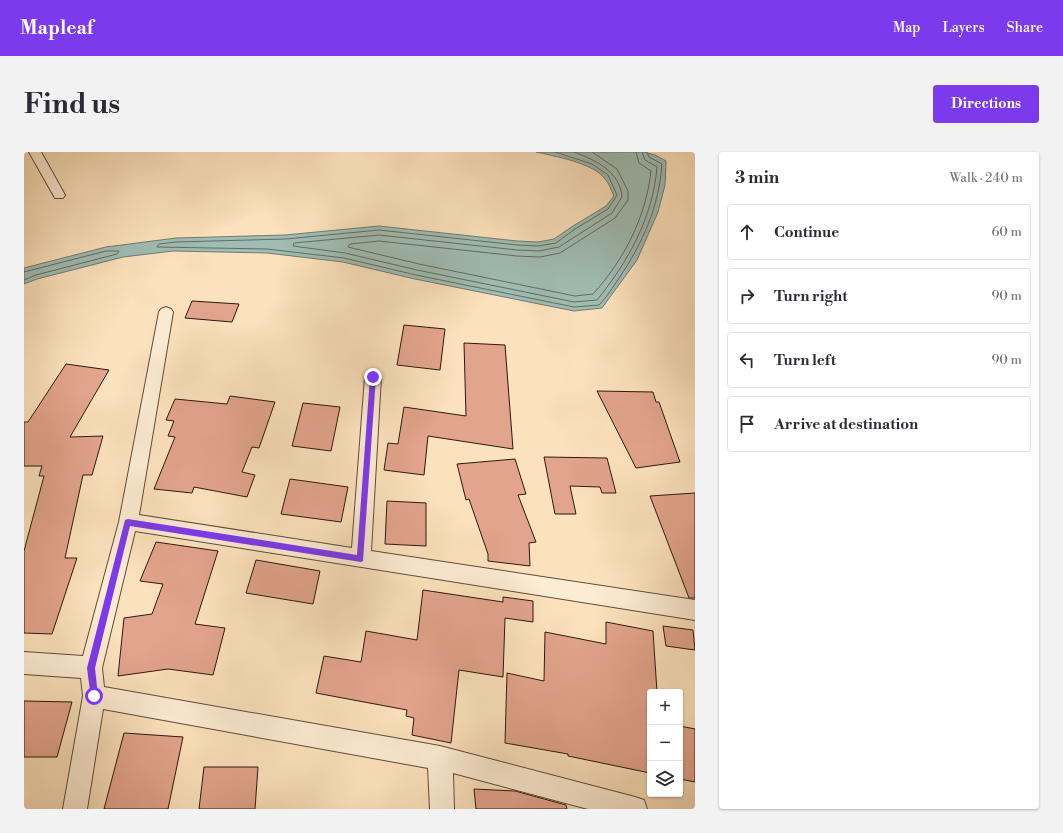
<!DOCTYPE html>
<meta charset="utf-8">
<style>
:root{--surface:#fff;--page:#f2f2f3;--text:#2b2b33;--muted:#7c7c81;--line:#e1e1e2;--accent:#7c3aed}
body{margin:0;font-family:"Libre Bodoni",serif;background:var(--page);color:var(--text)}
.controls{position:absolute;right:12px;bottom:12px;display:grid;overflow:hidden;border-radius:4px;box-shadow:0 1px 3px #0004}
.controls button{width:36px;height:36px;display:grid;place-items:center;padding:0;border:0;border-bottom:1px solid var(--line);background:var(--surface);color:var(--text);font:20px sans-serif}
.stop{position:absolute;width:12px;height:12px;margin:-9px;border:3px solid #7c3aed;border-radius:50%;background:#fff}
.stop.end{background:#7c3aed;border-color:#fff;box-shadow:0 1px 4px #0008}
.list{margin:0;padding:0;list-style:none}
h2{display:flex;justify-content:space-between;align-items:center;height:52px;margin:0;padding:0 16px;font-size:17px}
h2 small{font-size:13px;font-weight:400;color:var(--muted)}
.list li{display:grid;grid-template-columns:26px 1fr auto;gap:12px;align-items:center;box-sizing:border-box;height:56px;margin:0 8px 8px;padding:0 8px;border:1px solid var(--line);border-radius:4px}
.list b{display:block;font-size:15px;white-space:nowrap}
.list em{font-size:13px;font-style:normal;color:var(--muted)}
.icon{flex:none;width:22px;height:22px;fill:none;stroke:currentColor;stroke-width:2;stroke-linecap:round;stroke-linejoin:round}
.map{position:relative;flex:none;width:671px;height:657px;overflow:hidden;border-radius:4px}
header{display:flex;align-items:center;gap:24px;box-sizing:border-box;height:56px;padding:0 20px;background:var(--accent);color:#fff}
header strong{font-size:19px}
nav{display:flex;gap:22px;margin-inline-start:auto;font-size:14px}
.intro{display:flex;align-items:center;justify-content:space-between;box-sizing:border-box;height:96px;padding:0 24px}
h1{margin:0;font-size:28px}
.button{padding:10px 18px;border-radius:4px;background:var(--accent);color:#fff;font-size:14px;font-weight:700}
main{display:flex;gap:24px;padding:0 24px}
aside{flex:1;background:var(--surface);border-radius:4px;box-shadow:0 1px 3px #0004}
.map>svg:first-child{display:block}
.water{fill:#9fbdb4;stroke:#717b72}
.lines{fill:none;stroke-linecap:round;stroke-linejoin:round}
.shore{stroke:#666b61;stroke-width:1}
.building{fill:#e2a48c;stroke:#2d190e}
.minor-casing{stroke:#604b3a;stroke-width:2}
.minor{fill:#fcecd3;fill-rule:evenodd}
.route{fill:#7c3aed}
</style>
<header>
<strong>Mapleaf</strong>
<nav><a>Map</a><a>Layers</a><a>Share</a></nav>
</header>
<div class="intro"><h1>Find us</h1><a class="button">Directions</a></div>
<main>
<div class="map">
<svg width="671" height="657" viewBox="0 0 671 657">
<rect width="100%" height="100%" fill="#fbe1bc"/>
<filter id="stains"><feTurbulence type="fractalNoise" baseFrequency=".005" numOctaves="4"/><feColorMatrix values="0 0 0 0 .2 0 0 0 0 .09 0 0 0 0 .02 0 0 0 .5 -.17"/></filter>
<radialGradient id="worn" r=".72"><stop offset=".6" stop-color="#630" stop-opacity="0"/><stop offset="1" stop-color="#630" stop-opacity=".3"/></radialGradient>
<!-- water -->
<path class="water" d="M512,0H620L631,3L642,9L641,33L634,60L613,108L578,156L550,159L391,127L319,110L243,101L149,99L99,105L13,127L0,132V116L82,95L152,86L261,83L355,74L493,89L514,90L530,87L549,74L582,54L590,44C587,38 585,31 581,27C570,11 530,4 512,0Z"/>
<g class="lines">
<!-- shore -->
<g class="shore">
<path d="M531,0L568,12L584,23L593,43L584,57L551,77L532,91L514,94L493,93L355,78L262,87L152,90L135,92L133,95L243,97L320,106L392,123L550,155L575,153C583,145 589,135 595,126C619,91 635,54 638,12L625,5L623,0"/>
<path d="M550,0C571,8 596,19 598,45L588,61L535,95L515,99L493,98L355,83L270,91L269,94L321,101L393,118L550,150L573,148C604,110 629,65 633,15L621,8L618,0"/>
<path d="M568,0L593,17L604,39V48L591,66L536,101L516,105L493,104L355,89L326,92L324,95L395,112L551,144L569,142C600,108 622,65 627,19L615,11L612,0"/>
<polyline points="0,120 82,99 95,99 93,102 12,123 0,128"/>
</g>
</g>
<!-- building -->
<g class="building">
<polygon points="168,149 215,152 208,170 161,166"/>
<polygon points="380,173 421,177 416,218 373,213"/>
<polygon points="440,191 481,193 489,297 404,284 400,323 360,318 364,291 374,292 380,255 442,264"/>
<polygon points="42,212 85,218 46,285 79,284 68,323 59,323 41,406 53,406 28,482 0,481 0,399 20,324 15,324 18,314 0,314 0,270 4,270"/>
<polygon points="573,239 629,240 632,250 635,250 656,310 612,316"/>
<polygon points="206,244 251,250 235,296 228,295 218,320 231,323 223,345 170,335 168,341 130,337 151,285 144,284 150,269 142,268 151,247 203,252"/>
<polygon points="279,251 316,255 307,299 268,294"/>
<polygon points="520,305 583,306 592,341 578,341 576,335 546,334 552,362 531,362"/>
<polygon points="491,307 502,342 494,343 512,390 505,391 506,414 464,409 464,402 445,347 442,348 433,312"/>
<polygon points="266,327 324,335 317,370 257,362"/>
<polygon points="671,341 671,446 665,446 626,344"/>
<polygon points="363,349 402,351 402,394 361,392"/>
<polygon points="132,390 194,399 171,472 201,476 189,523 144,517 94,524 100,466 128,462 139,432 116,429"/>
<polygon points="232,408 296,419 289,452 222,441"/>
<polygon points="399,438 479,450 479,445 509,449 509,470 481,466 479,525 435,518 427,591 388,583 390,566 382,564 383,558 292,541 300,504 337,510 342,479 393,488"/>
<polygon points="582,470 629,479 633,540 626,540 626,621 544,604 544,602 481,591 483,521 520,529 521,480 582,492"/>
<polygon points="639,474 669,478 671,498 642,494"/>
<polygon points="0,549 48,550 33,605 0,605"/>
<polygon points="656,574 671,577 671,630 656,627"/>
<polygon points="100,581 159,585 144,657 80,657"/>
<polygon points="180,615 234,615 231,657 175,657"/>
<polygon points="450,637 491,639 542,653 543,657 452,657"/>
</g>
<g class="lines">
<!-- minor casing -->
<g class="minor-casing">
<g id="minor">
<polygon points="5,0 17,0 41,43 39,46 31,46"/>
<polygon points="142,155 147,157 149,160 115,363 328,396 341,225 343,221 349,219 355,221 357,225 347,399 671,448 671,468 111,379 78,516 80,535 416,594 611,645 620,648 623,657 564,657 429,621 430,657 406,657 404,616 79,557 63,657 39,657 59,544 57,526 0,522 0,500 59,504 95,370 135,160 137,157"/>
</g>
</g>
<!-- minor -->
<use href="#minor" class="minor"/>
</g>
<!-- route -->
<polygon class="route" points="349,223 352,225 339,409 337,410 106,374 71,516 74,544 70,548 67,547 63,516 101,368 104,367 333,403 346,225"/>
<rect width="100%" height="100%" filter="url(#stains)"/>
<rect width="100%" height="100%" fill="url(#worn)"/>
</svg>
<div class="controls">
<button>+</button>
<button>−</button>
<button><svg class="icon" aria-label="layers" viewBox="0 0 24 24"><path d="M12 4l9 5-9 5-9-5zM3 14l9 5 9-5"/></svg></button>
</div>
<div class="stop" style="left:70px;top:544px"></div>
<div class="stop end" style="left:349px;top:225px"></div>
</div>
<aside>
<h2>3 min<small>Walk · 240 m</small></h2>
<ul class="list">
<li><svg class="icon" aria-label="ahead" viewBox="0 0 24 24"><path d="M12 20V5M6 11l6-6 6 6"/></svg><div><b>Continue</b></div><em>60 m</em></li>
<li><svg class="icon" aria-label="right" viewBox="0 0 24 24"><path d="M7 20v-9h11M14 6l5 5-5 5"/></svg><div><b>Turn right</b></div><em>90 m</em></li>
<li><svg class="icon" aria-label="left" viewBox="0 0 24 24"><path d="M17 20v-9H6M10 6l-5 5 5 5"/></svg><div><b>Turn left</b></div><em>90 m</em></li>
<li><svg class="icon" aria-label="arrive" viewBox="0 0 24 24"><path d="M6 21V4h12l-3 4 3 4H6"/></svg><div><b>Arrive at destination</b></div></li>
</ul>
</aside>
</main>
